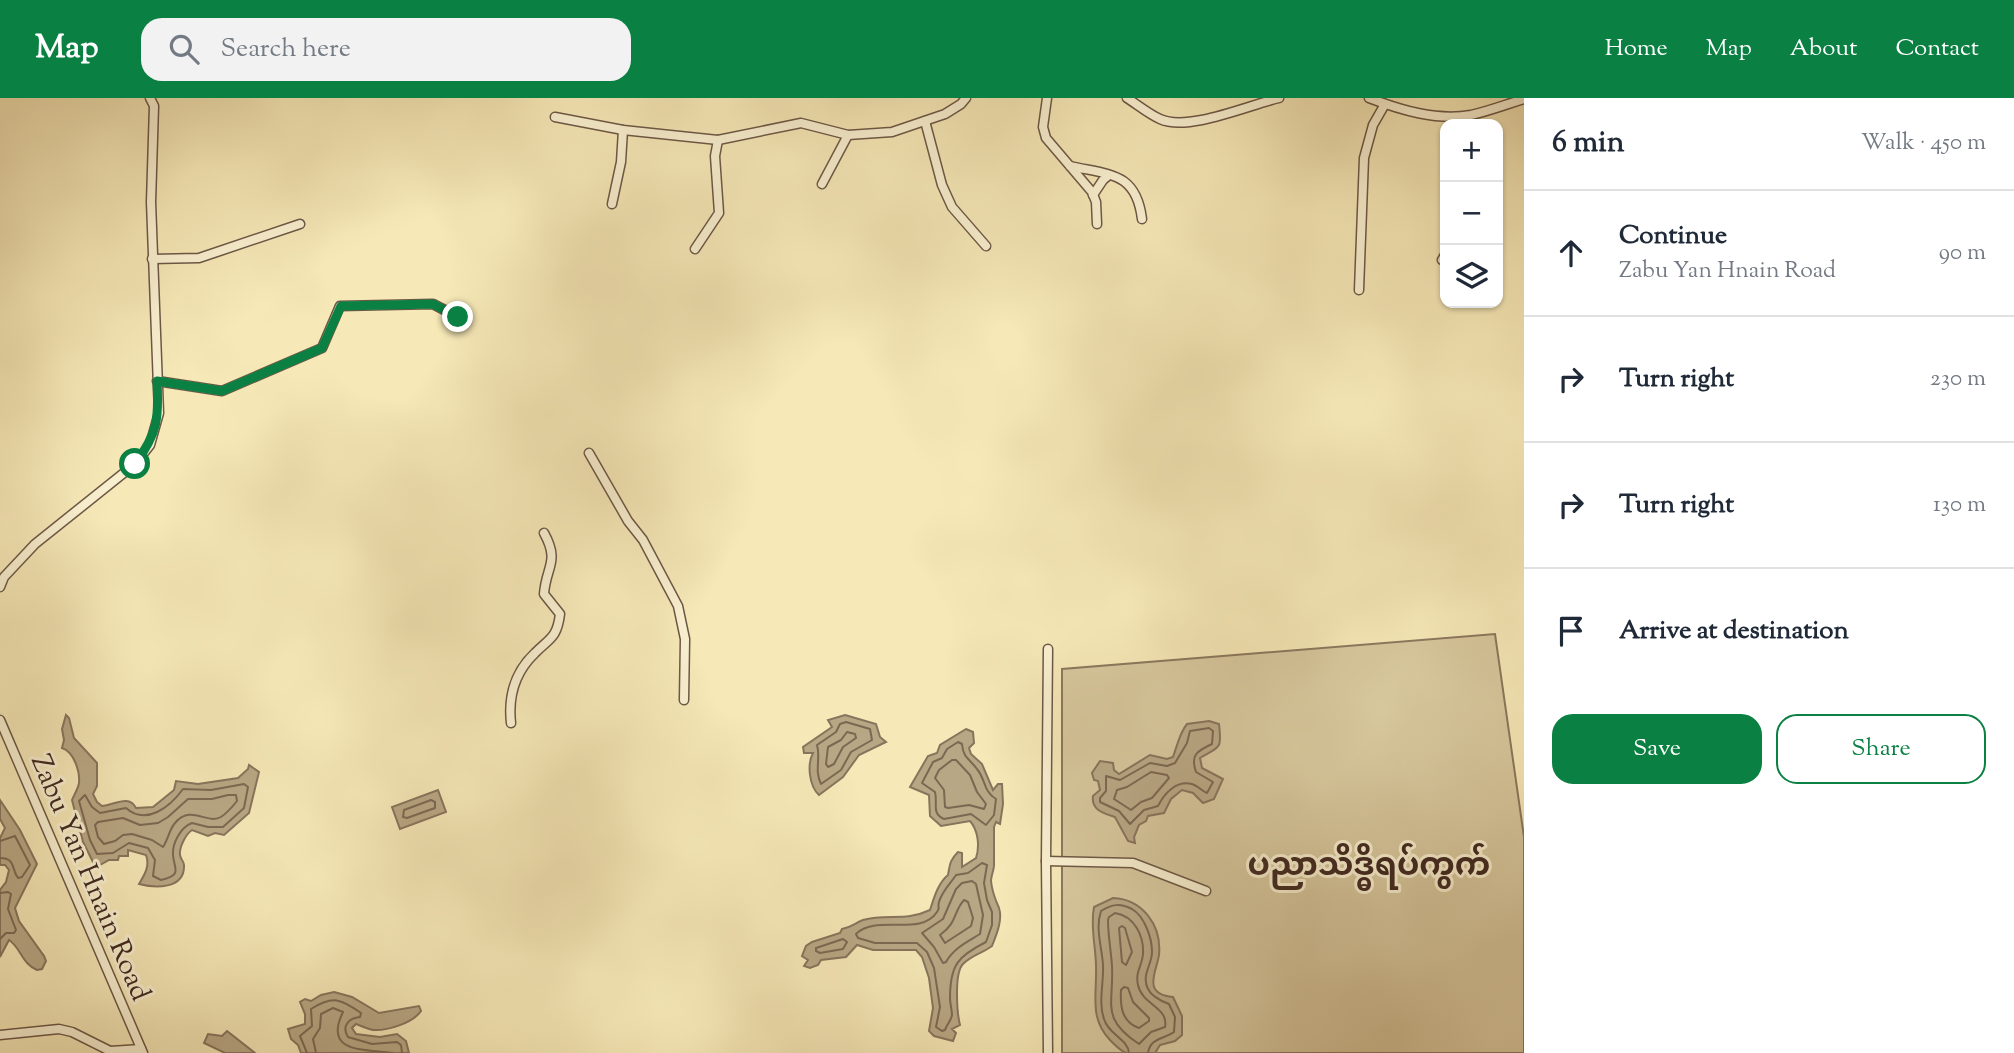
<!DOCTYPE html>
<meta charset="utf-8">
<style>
:root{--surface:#fff;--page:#f2f2f3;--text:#1f2937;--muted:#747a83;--line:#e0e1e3;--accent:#0b8043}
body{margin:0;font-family:"Sorts Mill Goudy","Noto Sans Myanmar",serif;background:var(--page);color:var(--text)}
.controls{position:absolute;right:21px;top:21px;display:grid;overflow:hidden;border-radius:14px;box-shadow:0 2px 5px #0004}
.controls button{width:63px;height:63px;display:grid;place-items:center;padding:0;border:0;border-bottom:2px solid var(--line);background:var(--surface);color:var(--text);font:35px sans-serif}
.stop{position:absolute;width:21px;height:21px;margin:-16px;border:5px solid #0b8043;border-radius:50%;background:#fff}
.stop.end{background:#0b8043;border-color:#fff;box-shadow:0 2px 7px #0008}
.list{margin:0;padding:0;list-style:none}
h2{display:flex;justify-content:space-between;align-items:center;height:91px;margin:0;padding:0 28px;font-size:30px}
h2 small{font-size:23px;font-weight:400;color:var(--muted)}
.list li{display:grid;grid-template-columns:46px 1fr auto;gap:21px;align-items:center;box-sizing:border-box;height:126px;padding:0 28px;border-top:2px solid var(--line)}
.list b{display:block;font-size:26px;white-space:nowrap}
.list p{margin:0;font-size:23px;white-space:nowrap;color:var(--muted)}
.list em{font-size:23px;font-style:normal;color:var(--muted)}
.actions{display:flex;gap:14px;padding:21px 28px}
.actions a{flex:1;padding:16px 0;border:2px solid var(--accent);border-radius:21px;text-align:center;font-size:24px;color:var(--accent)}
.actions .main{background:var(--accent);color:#fff}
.icon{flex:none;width:38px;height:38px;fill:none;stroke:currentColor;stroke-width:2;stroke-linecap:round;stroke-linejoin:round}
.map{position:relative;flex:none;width:1524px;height:955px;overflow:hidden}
header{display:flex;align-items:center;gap:42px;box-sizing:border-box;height:98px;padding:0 35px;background:var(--accent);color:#fff}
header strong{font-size:33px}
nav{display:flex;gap:38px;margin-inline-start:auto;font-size:24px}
.search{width:490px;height:63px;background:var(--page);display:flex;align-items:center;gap:18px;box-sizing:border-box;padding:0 24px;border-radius:21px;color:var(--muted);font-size:26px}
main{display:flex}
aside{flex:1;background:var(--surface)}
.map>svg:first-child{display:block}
.green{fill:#d7c79d;stroke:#8b785e;stroke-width:2}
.water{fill:#b8a784;stroke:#88745c;stroke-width:2}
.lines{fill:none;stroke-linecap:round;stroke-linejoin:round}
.shore{stroke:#7c6852;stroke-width:2}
.minor-casing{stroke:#6d5846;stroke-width:11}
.minor{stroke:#f9f0d0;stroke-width:8}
.route{stroke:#0b8043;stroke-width:9}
.labels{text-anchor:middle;stroke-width:6;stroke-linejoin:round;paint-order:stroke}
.street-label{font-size:28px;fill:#3f2820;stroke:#f9f0d0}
.quarter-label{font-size:32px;font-weight:bold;fill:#3f2820;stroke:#f9f0d0}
</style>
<header>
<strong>Map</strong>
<div class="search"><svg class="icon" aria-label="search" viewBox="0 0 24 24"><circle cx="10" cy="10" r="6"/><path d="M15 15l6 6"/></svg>Search here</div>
<nav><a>Home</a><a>Map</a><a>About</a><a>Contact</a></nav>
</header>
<main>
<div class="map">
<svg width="1524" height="955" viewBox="0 0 1524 955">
<rect width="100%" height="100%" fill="#f6e8b7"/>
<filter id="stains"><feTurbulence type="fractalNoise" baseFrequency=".00286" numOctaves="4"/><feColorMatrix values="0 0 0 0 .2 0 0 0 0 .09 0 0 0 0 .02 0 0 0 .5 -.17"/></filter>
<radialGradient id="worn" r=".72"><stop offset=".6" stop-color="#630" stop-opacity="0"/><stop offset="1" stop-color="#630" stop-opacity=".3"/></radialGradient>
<!-- green -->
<polygon class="green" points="1495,536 1524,739 1524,955 1062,955 1062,571"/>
<!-- water -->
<g class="water">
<path d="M66,617L69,620L74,640L97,665V688L93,696L97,704L102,708C114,707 129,696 136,710L153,709L174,692L176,683L198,686L238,680L248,671L249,667L259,674L249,715L224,737L215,735L208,738L192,732C186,736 179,749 180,757C181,763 183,761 184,767C185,792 154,790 139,786C145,776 150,768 146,757L128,752V758H119L118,762H109L100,767L94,766L83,744L72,702C74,697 78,691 79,685C80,673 74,654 62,650L64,642L62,631Z"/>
<path d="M845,617L876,626L880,639L886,644L859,657L843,679L819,697C809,688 807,666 813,655H804L803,649L832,629L828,622Z"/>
<path d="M1209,623L1219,626C1222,652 1220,648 1200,660L1202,670L1223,681L1214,701L1203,705L1193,695L1182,692L1171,701L1164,715L1148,718L1146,723L1139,727L1134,739L1135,745L1128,743L1115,719C1103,715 1091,712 1093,698L1100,692L1098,683L1094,682L1092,675L1100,663L1113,665L1114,672L1119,676L1150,657L1167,661L1173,659C1177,648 1180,634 1187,626Z"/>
<path d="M966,631L973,634L974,645L969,650L971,656L982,666L993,692L998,686H1002L1003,706L1000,726L996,724L994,729C994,741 994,754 994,767C994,772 991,778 991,783C992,794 995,801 999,810C1003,822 996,838 992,848C983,855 972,857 963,866C954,875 957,915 960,927L952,931L956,935L953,943L934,938L929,933L933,910L929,880L922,859L916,852H873L857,847L846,859L821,862L818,867L810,870L804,868L808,862L802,858L806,848L812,844L840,835L842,831C852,829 855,825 863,822C887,815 905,824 930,812C934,800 938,785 948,777C950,766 950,762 958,754L962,755V769L976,760C980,748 978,732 970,723L941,728L930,718L929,697L910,689L928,658L937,655L940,647Z"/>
<polygon points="438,692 446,714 400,731 392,709"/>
<path d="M0,702L20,732L37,766L15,810L19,823L44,858L46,863L42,871L37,872C22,866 21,850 9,842L0,859V792L6,784L9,772L5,767H0V740L5,730L0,721Z"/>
<path d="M1113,800C1142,801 1162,827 1159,857C1157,873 1141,896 1173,899L1182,918V937L1175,943L1160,947L1155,955C1146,955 1135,955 1127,955C1121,954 1114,946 1110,942C1089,920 1097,897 1096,869C1096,848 1090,830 1094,809Z"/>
<path d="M334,894L352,899L379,915L419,908L421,913C413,925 387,933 373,932C367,931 362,928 356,926L352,930L356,936L380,939L397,936L406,943L409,955H301L298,947L291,941L288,931L305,926V916L300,904L305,901L311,903L321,897Z"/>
<polygon points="227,933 255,955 225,955 204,945 208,936 222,938"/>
</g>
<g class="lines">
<!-- shore -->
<g class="shore">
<path d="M846,624L870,631L872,642L851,654L841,672L821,686C814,672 821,660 817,647L836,634L840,626Z"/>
<path d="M1209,630L1213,633L1212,646C1197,653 1190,657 1196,674L1213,684L1207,695C1202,693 1198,688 1192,686C1176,682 1164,696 1158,708L1144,712L1130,726L1119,713L1100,704V700L1106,693V678L1120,682L1150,665L1167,668L1175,665L1187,645L1190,633Z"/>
<polygon points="847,634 855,636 856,640 843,649 834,666 828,669 826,666 828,649 841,642"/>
<path d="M958,644L962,646C963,660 970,661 977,671C986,682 983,693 996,701L994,717L986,727L971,716L944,721C931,715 938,706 935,694L922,685L933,664L942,660L947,651Z"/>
<polygon points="952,662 956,662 970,677 977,694 986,706 984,711 969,707 948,710 945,709 944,692 935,680 939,672"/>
<polygon points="1151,674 1167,677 1169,680 1152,700 1141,704 1131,712 1114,701 1117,692 1127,689"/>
<path d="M244,686L248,689L244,710L223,729H208L192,725C181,729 172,745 173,757C174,771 183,777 161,782L153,778L155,762L148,750L129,745L113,755L97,756L90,742L79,703L85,697L92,709L100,715L126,710C146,728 170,709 183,691L211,692Z"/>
<path d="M228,697H236L237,703C233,708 227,715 221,719C207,727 191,706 175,725C169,732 168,742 163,749L152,742L132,736L123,737L115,743L104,746L98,739L95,727L98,724L123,720L140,727L158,725L168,719L188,701H212Z"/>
<polygon points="431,702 435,704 435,710 407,720 403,719 404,712"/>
<path d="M0,743L15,738L30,767L22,779L18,780C11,771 16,760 0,760"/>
<path d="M982,765L987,767L984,785L987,802L992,814V827L986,844C958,858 950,867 950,900C950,906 952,912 952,917C951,923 947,926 945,932L942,933L936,929L940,909L934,870L927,854L917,845H875L858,840L856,836C876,816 921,839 937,814C941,808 937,811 939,804C942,793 951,785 956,777L968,775Z"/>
<path d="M972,783L976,786L983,817L980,836C967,844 954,850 946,864L943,865L934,849L922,835L943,821L956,791L962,785Z"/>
<polyline points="0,795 8,794 11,796 8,811 16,832 14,835 6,835 0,841"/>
<path d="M964,802L968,804L973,820L971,828L945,845L940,837C958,824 953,814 964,802Z"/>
<path d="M1115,815C1134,818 1144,837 1143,856C1142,868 1135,874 1138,887C1142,907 1169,909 1165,929L1151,934L1139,946C1100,920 1114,907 1112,868C1111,852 1108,838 1108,822L1109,819Z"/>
<polygon points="1122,828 1125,830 1132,854 1126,867 1122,864 1119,830"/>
<polygon points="843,841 847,844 843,851 820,855 816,853 816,850"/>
<path d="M1124,889L1128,890L1133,904L1149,920V923L1139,930C1122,924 1120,909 1121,892Z"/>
<path d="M307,955L300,938L312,928L311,911C333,897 341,901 361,915L360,919C349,920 341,928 348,939L372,946L397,944L401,947L402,955"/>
<path d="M316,955L313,941L320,930L321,916L333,910L343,914C323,955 363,951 393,955"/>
<path d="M1129,955C1128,941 1108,936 1104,921C1098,904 1104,885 1103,867C1102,849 1095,831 1101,813C1112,806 1120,805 1132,811C1144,818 1152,839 1152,854C1152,867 1141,877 1148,891C1152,899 1161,903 1169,906L1175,919L1174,934C1164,941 1150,940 1148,955"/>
</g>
<!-- minor casing -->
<g class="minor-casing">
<g id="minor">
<polyline points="1047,0 1043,29 1046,40 1092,94 1096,104 1097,126"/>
<path d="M1127,0C1138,7 1149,16 1160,21C1188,34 1249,7 1279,0"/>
<path d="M1369,0C1401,12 1436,23 1471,17C1489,13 1507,6 1524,1"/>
<polyline points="555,19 623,32 718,42 801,25 848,37 892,34 945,16 961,6 966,0"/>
<polyline points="925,23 942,87 952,109 986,148"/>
<path d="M1070,68C1110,77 1136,74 1142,121"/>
<polyline points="822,86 848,37"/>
<polyline points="1093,97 1103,82 1109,77"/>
<polyline points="612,106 621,64 623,32"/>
<polyline points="695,151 719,115 715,58 718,42"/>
<polyline points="152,161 199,160 300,126"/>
<polyline points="1442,162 1445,157"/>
<polyline points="1359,192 1364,60 1373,27 1385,6"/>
<polyline points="157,283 222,293 322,250 340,208 433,206 458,219"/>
<polyline points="589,355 628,423 643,442 678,508 685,541 684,602"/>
<polyline points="0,489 4,479 35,446 135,366 150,347 159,315 151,104 154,8 150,0"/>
<polyline points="1048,551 1046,763 1048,955"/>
<polyline points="0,622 143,955"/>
<path d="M511,625C508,598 515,574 535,555C550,540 557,540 560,516L544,496C546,468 560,464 544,435"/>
<polyline points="1046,763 1133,765 1206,793"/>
<polyline points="0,937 59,931 72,934 110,953 141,951"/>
</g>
</g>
<!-- minor -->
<use href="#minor" class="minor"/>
</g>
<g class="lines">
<!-- route -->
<path class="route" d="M135,366C158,335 159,320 157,283L222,293L322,250L341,208L433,206L458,219"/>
</g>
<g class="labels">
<!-- street labels -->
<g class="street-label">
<text transform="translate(92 779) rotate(67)" y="10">Zabu Yan Hnain Road</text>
</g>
<!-- quarter labels -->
<g class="quarter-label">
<text x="1369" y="777">ပညာသိဒ္ဓိရပ်ကွက်</text>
</g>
</g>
<rect width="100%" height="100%" filter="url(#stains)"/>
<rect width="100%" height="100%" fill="url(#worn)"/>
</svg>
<div class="controls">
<button>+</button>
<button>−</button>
<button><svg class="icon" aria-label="layers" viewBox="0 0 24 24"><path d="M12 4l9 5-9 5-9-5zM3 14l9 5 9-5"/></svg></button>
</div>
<div class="stop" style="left:135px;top:366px"></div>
<div class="stop end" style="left:458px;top:219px"></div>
</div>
<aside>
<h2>6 min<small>Walk · 450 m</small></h2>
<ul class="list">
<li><svg class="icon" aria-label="ahead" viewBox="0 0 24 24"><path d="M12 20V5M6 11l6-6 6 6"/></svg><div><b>Continue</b><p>Zabu Yan Hnain Road</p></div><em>90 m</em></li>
<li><svg class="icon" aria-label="right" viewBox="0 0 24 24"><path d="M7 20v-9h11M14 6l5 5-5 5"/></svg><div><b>Turn right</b></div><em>230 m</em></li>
<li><svg class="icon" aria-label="right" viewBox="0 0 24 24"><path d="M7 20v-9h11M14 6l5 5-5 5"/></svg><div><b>Turn right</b></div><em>130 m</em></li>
<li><svg class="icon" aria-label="arrive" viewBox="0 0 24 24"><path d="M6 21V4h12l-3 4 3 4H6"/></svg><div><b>Arrive at destination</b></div></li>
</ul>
<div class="actions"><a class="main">Save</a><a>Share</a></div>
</aside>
</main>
